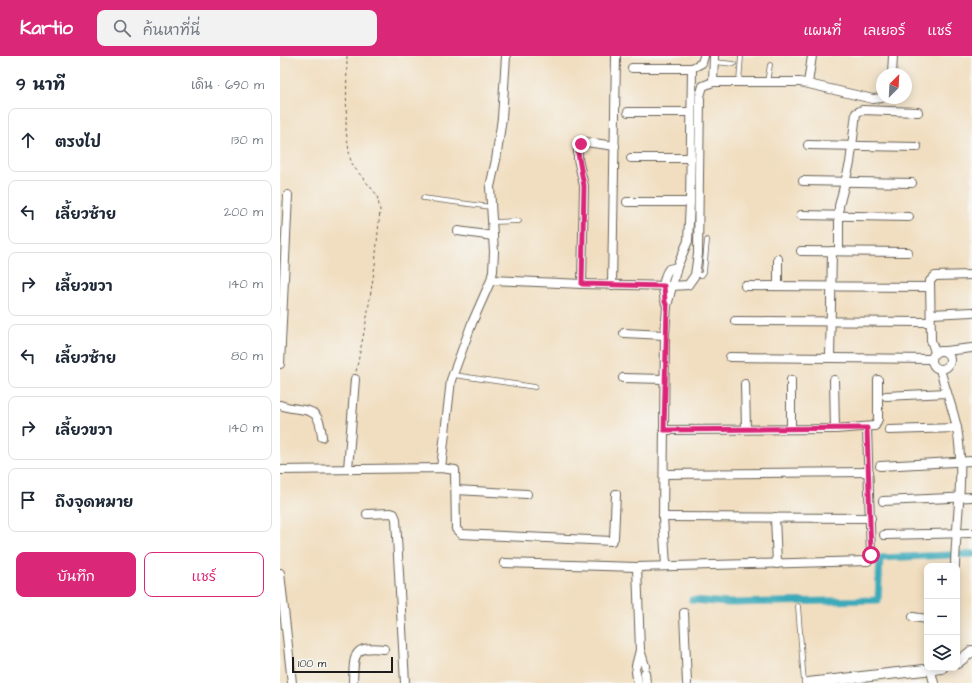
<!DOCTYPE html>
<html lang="th">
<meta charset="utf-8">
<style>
:root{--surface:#fff;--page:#f2f2f3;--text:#1f2937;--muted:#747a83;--line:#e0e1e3;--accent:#db2777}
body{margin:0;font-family:"Architects Daughter","Playpen Sans Thai",sans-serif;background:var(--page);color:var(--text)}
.controls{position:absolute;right:12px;bottom:12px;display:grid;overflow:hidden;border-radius:8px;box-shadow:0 2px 10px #0003}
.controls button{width:36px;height:36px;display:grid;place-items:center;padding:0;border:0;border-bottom:1px solid var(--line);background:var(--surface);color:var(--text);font:20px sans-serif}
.compass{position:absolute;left:596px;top:12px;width:36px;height:36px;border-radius:50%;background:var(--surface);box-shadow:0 2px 10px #0003;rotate:24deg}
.scale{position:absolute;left:12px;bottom:10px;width:101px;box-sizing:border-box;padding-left:4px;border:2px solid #1c1c1c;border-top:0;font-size:11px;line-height:14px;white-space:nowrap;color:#1c1c1c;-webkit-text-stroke:3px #f6f6f2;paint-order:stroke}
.stop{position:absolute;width:12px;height:12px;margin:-9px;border:3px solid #db2777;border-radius:50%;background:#fff}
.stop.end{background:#db2777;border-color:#fff;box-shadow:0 1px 4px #0008}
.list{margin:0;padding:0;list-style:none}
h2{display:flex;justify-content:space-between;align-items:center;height:52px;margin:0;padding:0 16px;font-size:17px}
h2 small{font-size:13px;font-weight:400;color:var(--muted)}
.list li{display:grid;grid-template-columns:26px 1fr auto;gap:12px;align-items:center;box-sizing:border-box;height:64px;margin:0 8px 8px;padding:0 8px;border:1px solid var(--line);border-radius:8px}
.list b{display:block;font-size:15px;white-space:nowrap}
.list em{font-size:13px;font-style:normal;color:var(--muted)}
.actions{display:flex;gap:8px;padding:12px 16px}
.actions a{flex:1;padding:9px 0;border:1px solid var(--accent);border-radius:8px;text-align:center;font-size:14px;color:var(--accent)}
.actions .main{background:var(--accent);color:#fff}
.icon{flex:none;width:22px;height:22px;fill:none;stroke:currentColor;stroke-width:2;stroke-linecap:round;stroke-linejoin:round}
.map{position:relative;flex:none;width:692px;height:627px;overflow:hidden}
header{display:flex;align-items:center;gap:24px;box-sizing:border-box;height:56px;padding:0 20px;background:var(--accent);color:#fff}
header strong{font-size:19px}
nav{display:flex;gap:22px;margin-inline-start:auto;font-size:14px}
.search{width:280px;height:36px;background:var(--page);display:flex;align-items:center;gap:10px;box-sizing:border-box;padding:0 14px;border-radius:8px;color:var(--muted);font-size:15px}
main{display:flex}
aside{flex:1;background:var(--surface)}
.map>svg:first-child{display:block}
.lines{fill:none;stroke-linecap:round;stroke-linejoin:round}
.canal{stroke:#3caaba;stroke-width:7}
.service-casing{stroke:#676055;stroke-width:5.5}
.minor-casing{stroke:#676055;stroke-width:10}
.tertiary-casing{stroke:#676055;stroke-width:12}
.path{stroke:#676055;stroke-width:1;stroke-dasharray:3 3;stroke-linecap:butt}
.service{stroke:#fff;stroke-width:4}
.minor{stroke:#fff;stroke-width:8}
.tertiary{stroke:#fff;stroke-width:10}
.route{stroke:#db2777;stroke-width:5}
</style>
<header>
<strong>Kartio</strong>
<div class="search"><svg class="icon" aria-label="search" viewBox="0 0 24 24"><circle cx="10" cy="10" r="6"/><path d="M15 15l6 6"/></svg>ค้นหาที่นี่</div>
<nav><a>แผนที่</a><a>เลเยอร์</a><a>แชร์</a></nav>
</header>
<main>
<aside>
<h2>9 นาที<small>เดิน · 690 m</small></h2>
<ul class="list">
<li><svg class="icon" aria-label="ahead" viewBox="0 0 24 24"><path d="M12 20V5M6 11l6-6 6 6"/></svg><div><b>ตรงไป</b></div><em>130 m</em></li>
<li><svg class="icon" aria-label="left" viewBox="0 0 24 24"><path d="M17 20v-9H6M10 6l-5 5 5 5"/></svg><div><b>เลี้ยวซ้าย</b></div><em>200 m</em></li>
<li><svg class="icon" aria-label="right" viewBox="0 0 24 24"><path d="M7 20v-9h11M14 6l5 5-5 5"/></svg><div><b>เลี้ยวขวา</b></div><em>140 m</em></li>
<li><svg class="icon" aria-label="left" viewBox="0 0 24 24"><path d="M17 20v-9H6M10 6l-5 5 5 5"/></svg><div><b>เลี้ยวซ้าย</b></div><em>80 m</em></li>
<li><svg class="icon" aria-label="right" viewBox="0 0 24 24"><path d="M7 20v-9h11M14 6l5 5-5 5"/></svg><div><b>เลี้ยวขวา</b></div><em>140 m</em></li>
<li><svg class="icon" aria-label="arrive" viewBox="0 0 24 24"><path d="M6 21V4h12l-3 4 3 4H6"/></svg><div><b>ถึงจุดหมาย</b></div></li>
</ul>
<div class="actions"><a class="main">บันทึก</a><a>แชร์</a></div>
</aside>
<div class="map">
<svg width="692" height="627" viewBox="0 0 692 627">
<rect width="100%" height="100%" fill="#f6f6f2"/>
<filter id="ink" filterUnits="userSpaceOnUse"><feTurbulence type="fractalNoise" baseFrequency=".025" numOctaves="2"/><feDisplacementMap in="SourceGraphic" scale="8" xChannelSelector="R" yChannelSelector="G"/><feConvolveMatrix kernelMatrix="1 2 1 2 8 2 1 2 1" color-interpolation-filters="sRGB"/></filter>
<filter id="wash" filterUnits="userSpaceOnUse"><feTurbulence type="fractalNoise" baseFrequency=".012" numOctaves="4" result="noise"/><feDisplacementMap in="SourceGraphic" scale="16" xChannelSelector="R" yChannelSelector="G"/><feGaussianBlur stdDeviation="0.9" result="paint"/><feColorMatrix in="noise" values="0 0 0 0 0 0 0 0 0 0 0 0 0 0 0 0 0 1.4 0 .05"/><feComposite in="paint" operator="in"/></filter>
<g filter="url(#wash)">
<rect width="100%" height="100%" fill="#f1dec0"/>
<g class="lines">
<!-- canal -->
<polyline class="canal" points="412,544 449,547 598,544 600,502 692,498"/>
</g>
</g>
<g filter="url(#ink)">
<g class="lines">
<!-- service casing -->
<g class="service-casing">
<g id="service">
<polyline points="434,6 454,8"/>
<polyline points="459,26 461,0"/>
<polyline points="487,26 490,9"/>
<polyline points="143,142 211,151"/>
<polyline points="213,166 239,165"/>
<polyline points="415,219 422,219 424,216 427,184"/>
<polyline points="174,319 255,331"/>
<polyline points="518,550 524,627"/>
</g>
</g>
<!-- minor casing -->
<g class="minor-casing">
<g id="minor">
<polyline points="352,12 412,12 422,7 424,0"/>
<polyline points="612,18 613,0"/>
<polyline points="433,26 434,0"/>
<polyline points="528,27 532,0"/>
<polyline points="348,56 411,56"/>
<polyline points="528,89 637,91"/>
<polyline points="351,102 411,102"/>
<polyline points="523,125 632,127"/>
<polyline points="347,146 410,146"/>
<polyline points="521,159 629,161"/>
<polyline points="178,175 213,180"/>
<polyline points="521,195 628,196"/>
<polyline points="559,195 559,150 570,107 576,57 582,54 638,56"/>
<polyline points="211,224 302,228 392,230 408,229 415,219 418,198 420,40 423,30 433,26 520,26 593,43 602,42"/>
<polyline points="302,228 304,130 298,103 298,93 301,88 306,86 335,90"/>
<polyline points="332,229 336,0"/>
<polyline points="465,230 649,231"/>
<polyline points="498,230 498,203"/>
<path d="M387,250C382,240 382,222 389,213L397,211"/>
<polyline points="651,258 692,256"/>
<polyline points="455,265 650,266"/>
<polyline points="344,277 385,279"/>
<circle cx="661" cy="304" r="9"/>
<polyline points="665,295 692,292"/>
<polyline points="655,296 651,284 650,225 655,220 692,219"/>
<polyline points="450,301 651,303"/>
<polyline points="550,301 552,195"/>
<polyline points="0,308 8,139"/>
<path d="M660,313C665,333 673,352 677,372C685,419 676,463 675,510"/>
<polyline points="343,322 384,323"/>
<polyline points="554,324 555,373"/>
<polyline points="465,328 466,373"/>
<polyline points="606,340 667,337"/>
<path d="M0,349C26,358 39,346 42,381"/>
<polyline points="511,373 511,324"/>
<polyline points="384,374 555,373 595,370 598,363 598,324"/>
<polyline points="609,374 677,372"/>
<polyline points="600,410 692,405"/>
<polyline points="161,412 171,324 192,267 211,224 213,215 214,196 210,131 216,104 222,62 226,0"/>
<polyline points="68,413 75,323"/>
<polyline points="0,414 161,412 175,414 176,473 181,478 332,485 334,482 336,438"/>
<polyline points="384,418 589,416"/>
<polyline points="176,434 247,438"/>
<polyline points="603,445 692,441"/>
<polyline points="87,458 111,457 114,458 116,463 125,627"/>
<polyline points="383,461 591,462"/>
<polyline points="495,461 497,508"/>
<polyline points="604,479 692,477"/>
<polyline points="224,507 357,511"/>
<polyline points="386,510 383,461 385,279 387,250 397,211 408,185 410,146 412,12"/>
<polyline points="0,517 12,627"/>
<polyline points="404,557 407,627"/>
<polyline points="633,561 647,563"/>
<polyline points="356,610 360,594"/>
<polyline points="365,610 360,594 357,511 588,505 591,499 587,372"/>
<polyline points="651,615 654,627"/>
<polyline points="356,616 358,627"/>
<polyline points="365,617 366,627"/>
<path d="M73,627C74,599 72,589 104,593"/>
</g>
</g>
<!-- tertiary casing -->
<g class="tertiary-casing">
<g id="tertiary">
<polyline points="677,607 692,595"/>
<polyline points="528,627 662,612"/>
</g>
</g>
<!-- path -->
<polyline class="path" points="67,0 66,75 70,102 73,110 97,139 100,154 95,209 87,261 76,316"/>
<!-- service -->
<use href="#service" class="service"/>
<!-- minor -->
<use href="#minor" class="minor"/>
<!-- tertiary -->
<use href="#tertiary" class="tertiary"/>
</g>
</g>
<g class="lines" filter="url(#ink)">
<!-- route -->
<polyline class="route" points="301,88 298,97 304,130 302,228 384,230 385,246 387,250 384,374 587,372 591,499"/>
</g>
</svg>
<div class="controls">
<button>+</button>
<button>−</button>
<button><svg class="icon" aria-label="layers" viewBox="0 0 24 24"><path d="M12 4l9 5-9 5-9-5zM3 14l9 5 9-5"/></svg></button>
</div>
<svg class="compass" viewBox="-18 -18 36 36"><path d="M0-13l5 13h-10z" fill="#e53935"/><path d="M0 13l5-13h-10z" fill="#747a83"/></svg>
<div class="scale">100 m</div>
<div class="stop" style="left:591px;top:499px"></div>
<div class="stop end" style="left:301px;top:88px"></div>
</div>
</main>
